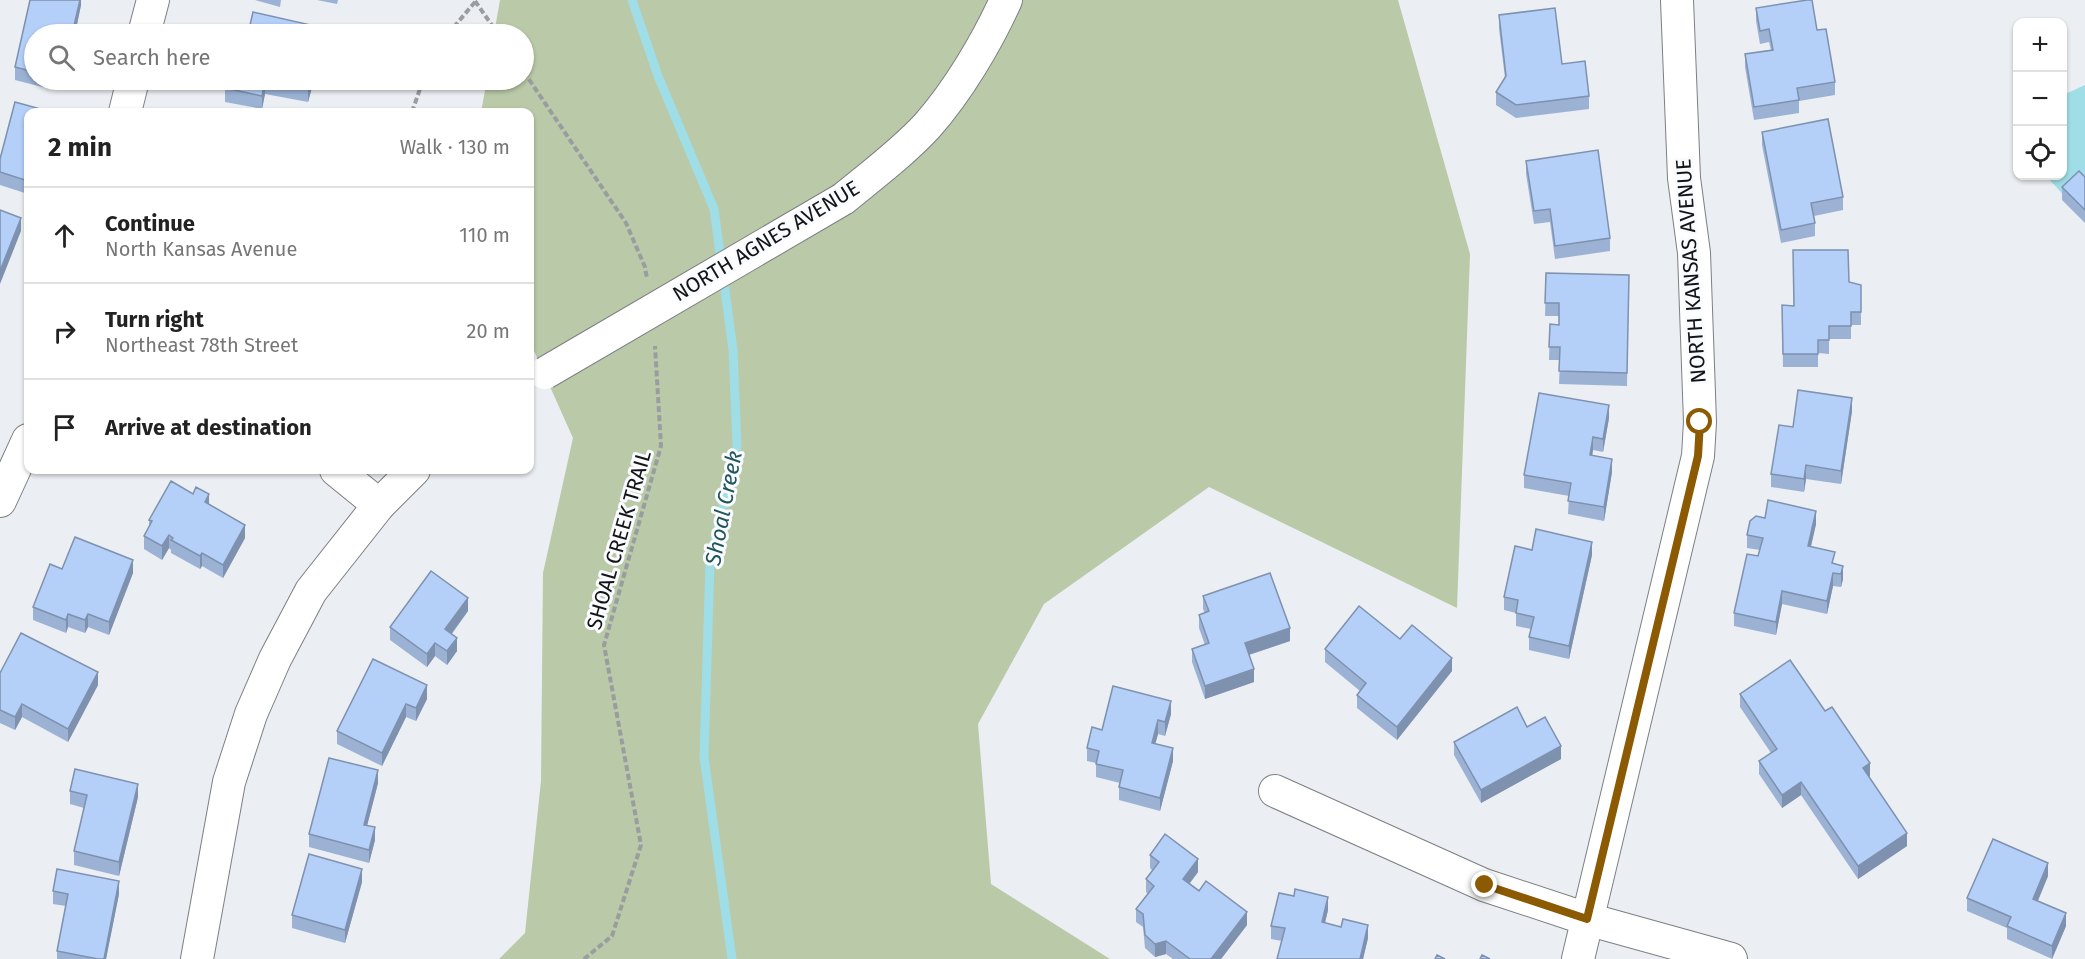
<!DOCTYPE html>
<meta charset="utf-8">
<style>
:root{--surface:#fff;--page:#f2f2f2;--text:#222;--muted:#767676;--line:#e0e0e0}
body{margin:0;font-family:"Fira Sans",sans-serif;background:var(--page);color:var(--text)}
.controls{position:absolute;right:18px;top:18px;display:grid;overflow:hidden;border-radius:12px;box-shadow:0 2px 4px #0004}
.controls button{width:54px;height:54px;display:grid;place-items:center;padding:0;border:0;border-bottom:2px solid var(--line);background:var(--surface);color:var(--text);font:30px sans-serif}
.stop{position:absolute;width:18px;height:18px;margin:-14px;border:4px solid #8b5a02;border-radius:50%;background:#fff}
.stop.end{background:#8b5a02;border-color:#fff;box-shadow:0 2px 6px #0008}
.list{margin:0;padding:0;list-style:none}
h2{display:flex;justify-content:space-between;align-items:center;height:78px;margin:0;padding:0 24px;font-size:26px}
h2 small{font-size:20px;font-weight:400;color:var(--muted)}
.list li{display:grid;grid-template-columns:39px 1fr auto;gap:18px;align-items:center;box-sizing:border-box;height:96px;padding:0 24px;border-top:2px solid var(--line)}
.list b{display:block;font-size:22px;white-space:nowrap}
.list p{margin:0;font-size:20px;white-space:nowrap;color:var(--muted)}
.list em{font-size:20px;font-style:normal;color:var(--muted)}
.icon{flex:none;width:33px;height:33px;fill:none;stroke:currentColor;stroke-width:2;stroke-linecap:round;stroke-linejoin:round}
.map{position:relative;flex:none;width:2085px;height:959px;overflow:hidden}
.search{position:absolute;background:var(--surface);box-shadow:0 2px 4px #0004;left:24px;top:24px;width:510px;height:66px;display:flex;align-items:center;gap:15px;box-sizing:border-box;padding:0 21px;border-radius:33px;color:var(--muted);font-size:22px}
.panel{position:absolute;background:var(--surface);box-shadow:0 2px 4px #0004;left:24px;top:108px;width:510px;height:366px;border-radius:12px}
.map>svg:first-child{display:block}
.green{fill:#bac9a7}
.water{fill:#9fdee7}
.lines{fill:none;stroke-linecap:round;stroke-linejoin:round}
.stream{stroke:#9fdee7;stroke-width:9}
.minor-casing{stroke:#7c7f83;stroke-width:34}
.path{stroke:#9a9da0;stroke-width:4;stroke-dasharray:6 3;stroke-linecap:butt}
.minor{stroke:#fff;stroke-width:32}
.minor-bridge-casing{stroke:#7c7f83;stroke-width:34;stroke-linecap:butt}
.minor-bridge{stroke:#fff;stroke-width:32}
.wall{fill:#9bb2d5}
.shaded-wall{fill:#7e91ae}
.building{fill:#b4cff8;stroke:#7e91ae;stroke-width:1.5}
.route{stroke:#8b5a02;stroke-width:8}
.labels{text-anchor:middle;stroke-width:6;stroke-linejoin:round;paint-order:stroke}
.street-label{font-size:21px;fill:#131416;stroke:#f9fbff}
.water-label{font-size:22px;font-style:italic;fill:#20555c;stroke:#f9fbff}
</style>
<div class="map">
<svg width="2085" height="959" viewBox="0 0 2085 959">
<rect width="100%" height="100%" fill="#ebeef2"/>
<!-- green -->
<polygon class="green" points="500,0 1398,0 1470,254 1457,608 1209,487 1044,604 978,724 991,884 1110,959 499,959 525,933 541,781 543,573 573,438 530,342 530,112 481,112 487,80 524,80 524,34 494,34"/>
<!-- water -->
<polygon class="water" points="2085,85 2085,218 2046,176 2062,176 2063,95"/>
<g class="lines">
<!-- stream -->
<polyline class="stream" points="632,0 658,76 714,209 733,350 737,446 710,562 704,757 732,959"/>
<!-- minor casing -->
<g class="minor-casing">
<g id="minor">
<polyline points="144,34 153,0"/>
<polyline points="125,112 133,80"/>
<path d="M843,199C871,176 902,153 927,126C958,91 987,42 1006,0"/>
<polyline points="336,470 379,505"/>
<polyline points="0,501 28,440"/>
<polyline points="1275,791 1484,885 1587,919 1731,959"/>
<polyline points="197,959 229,782 251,714 275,659 311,591 379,505 414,470"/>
<polyline points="1578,959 1698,456 1700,422 1694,253 1684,178 1677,0"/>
</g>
</g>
<!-- path -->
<g class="path">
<polyline points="475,1 498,34"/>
<polyline points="448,34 475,2"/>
<polyline points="524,72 626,223 645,267 647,279"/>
<polyline points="412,112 423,80"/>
<polyline points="584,959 612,936 641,845 604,645 661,446 655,346"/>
</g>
<!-- minor -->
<use href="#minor" class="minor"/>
<!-- minor-bridge casing -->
<g class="minor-bridge-casing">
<polyline id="minor-bridge" points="545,373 843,199"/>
</g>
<!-- minor-bridge -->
<use href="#minor-bridge" class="minor-bridge"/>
</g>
<!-- wall -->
<g class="wall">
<polygon points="30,0 81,0 81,5 75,34 34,34 34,80 52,80 50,89 15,80 15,67"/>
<polygon points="255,0 281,0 280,7"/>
<polygon points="317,0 338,0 337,4"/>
<polygon points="1756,8 1817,30 1835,82 1835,95 1799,101 1799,113 1754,120 1745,67 1745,54 1771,50 1769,42 1760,44 1756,21"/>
<polygon points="1499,15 1562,64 1589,96 1589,109 1516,118 1496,105 1496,92 1505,78 1499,29"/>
<polygon points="227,80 314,80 308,102 265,94 262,109 225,102 225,88"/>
<polygon points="28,112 28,194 0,185 0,159"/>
<polygon points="1762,132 1843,197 1843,210 1814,216 1815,223 1815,236 1781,243 1762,145"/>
<polygon points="1526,161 1610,238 1610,251 1555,259 1550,222 1534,224 1526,174"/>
<polygon points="2085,177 2085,223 2062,200 2062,187"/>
<polygon points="1546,273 1629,275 1627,386 1559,384 1560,360 1549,360 1550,324 1559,325 1559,316 1545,316"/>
<polygon points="1849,282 1861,312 1861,325 1851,325 1851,339 1829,339 1829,354 1818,353 1818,367 1783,367 1782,305 1794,306"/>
<polygon points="1852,411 1841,484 1806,479 1804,492 1771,487 1771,474 1793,427"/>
<polygon points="1609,418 1603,452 1593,450 1592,456 1612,472 1604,521 1568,514 1569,496 1524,488 1524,475"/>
<polygon points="209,504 245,538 223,578 202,566 200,569 171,553 171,550 169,548 162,560 144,549 144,536 149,527 149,520"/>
<polygon points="1765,518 1816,524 1811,546 1835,564 1843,566 1843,579 1841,587 1833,586 1827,614 1782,604 1776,635 1734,626 1734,613 1758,556 1760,550 1747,548 1747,535"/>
<polygon points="1532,550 1592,555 1569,659 1529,650 1529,637 1531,629 1516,626 1516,613 1504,610 1504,597"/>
<polygon points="62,569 133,573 109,635 88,627 85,633 68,627 66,633 33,620 33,607"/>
<polygon points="1203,596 1290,641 1249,655 1254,682 1205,699 1192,662 1192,649 1205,645 1199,628 1199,615 1205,613 1203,609"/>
<polygon points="468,611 452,634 457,651 447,665 435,656 427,667 390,640 390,627"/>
<polygon points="1400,639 1452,671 1397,740 1357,708 1357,695 1360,691 1325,662 1325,649"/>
<polygon points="373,659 427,699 416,721 406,717 382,766 337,744 337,731"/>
<polygon points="0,673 98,685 68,742 22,717 15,730 0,723"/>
<polygon points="1740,694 1870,776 1869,777 1907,846 1858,879 1801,795 1782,808 1759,774 1759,761 1771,753 1740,707"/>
<polygon points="1171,714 1165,736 1158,734 1155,744 1173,761 1160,811 1119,800 1119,787 1120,783 1096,777 1096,763 1087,761 1087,748"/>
<polygon points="1454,742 1561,759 1481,803 1454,755"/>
<polygon points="378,783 367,825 375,840 369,863 309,847 309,834"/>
<polygon points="70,791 138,797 119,876 74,865 74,851 84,808 70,804"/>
<polygon points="1150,855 1198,872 1190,883 1247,925 1221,959 1173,959 1166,954 1155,957 1145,948 1143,927 1136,922 1136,909 1148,894 1146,892 1146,879 1153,871 1150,868"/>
<polygon points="2048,876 2038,901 2066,926 2052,959 2007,939 2007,928 1967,911 1967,898"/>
<polygon points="362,882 345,943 292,928 292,915"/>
<polygon points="53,891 119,894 106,959 57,959 57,951 66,906 53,904"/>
<polygon points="1294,896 1328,910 1325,923 1368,938 1363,959 1277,959 1282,941 1271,939 1271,926"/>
</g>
<!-- shaded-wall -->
<g class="shaded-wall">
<polygon points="80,0 81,0 81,5 75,34 72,34"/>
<polygon points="311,80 314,80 308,102 308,89"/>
<polygon points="265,81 265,94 262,109 262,96"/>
<polygon points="21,218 21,231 0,284 0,271"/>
<polygon points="1852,398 1852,411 1841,484 1841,471"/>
<polygon points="1609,405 1609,418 1603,452 1603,439"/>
<polygon points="1593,437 1593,450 1590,468 1590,455"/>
<polygon points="1612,459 1612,472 1604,521 1604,507"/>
<polygon points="1806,465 1806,479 1804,492 1804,479"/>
<polygon points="209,494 209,507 205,502"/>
<polygon points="1816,511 1816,524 1808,559 1808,546"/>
<polygon points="245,525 245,538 223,578 223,565"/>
<polygon points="169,535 169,548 162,560 162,546"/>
<polygon points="1592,542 1592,555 1569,659 1569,646"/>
<polygon points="202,553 202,566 200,569 200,556"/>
<polygon points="133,560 133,573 109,635 109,622"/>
<polygon points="1843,566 1843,579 1841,587 1841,574"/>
<polygon points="1833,573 1833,586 1827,614 1827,601"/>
<polygon points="1782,591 1782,604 1776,635 1776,622"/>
<polygon points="468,598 468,611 445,642 445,629"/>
<polygon points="68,614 68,627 66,633 66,620"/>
<polygon points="88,614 88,627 85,633 85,620"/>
<polygon points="1290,628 1290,641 1245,656 1245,643"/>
<polygon points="457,638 457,651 447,665 447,651"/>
<polygon points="435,643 435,656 427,667 427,654"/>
<polygon points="1452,658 1452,671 1397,740 1397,727"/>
<polygon points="1254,669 1254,682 1205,699 1205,686"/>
<polygon points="98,672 98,685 68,742 68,729"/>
<polygon points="427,685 427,699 416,721 416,708"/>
<polygon points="1171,701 1171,714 1165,736 1165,722"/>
<polygon points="22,704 22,717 15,730 15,717"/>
<polygon points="406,704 406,717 382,766 382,753"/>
<polygon points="1158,720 1158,734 1152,756 1152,743"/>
<polygon points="1561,746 1561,759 1481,803 1481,790"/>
<polygon points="1173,748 1173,761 1160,811 1160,798"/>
<polygon points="1870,763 1870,776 1863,781 1863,768"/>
<polygon points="378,770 378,783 364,838 364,825"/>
<polygon points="1801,782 1801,795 1782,808 1782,795"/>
<polygon points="138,784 138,797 119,876 119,862"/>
<polygon points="375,827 375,840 369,863 369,850"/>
<polygon points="1907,833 1907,846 1858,879 1858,866"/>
<polygon points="1198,859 1198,872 1183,892 1183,879"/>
<polygon points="2048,863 2048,876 2033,912 2033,899"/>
<polygon points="362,869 362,882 345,943 345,930"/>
<polygon points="119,881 119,894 106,959 104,959"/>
<polygon points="1328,897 1328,910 1322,935 1322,922"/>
<polygon points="1247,912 1247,925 1221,959 1211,959"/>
<polygon points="2066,913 2066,926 2052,959 2052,946"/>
<polygon points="1368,925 1368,938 1363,959 1360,959"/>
<polygon points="1166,941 1166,954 1155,957 1155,944"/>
</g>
<!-- building -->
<g class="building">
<polygon points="30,0 80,0 72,34 65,34 59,33 59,34 34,34 34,72 15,67"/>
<polygon points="1807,0 1812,0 1817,30 1826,29 1835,82 1797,88 1799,100 1754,107 1745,54 1773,50 1769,29 1760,31 1756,8"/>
<polygon points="1555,8 1562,64 1585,61 1589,96 1516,105 1496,92 1506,76 1499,15"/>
<polygon points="253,12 324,28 323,34 248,34"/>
<polygon points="227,80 311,80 308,89 265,81 262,96 225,88"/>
<polygon points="15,102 51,112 28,112 28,181 0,172 0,159"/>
<polygon points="1828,119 1843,197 1811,203 1815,223 1781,230 1762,132"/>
<polygon points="1598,150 1610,238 1555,246 1550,209 1534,211 1526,161"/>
<polygon points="2079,171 2085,177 2085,210 2062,187"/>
<polygon points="0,210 21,218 0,271"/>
<polygon points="1793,250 1848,250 1849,282 1861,285 1861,312 1851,312 1851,326 1829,326 1829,340 1818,340 1818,354 1783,354 1782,305 1794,306"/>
<polygon points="1546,273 1629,275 1627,373 1559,371 1560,347 1549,347 1550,324 1559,325 1559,303 1545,303"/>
<polygon points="1798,390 1852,398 1841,471 1806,465 1804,479 1771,474 1779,425 1793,427"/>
<polygon points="1539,393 1609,405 1603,439 1593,437 1590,455 1612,459 1604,507 1568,501 1571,483 1524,475"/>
<polygon points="171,481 193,494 196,487 209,494 205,502 245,525 223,565 202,553 200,556 171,540 173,538 169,535 162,546 144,536 152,521 149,520"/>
<polygon points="1768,500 1816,511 1808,546 1835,552 1832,563 1843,566 1841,574 1833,573 1827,601 1782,591 1776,622 1734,613 1747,554 1758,556 1763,538 1747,535 1750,521 1756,516 1765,518"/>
<polygon points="1536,529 1592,542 1569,646 1529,637 1534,617 1516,613 1518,600 1504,597 1515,546 1532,550"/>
<polygon points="75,537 133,560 109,622 88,614 85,620 68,614 66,620 33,607 50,564 62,569"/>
<polygon points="431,571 468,598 445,629 457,638 447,651 435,643 427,654 390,627"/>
<polygon points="1270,573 1290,628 1245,643 1254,669 1205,686 1192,649 1209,643 1199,615 1209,611 1203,596"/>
<polygon points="1359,606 1400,639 1412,625 1452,658 1397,727 1357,695 1366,683 1325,649"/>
<polygon points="21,633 98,672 68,729 22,704 15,717 0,710 0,673"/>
<polygon points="373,659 427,685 416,708 406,704 382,753 337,731"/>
<polygon points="1790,660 1825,711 1832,707 1870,763 1863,768 1907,833 1858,866 1801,782 1782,795 1759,761 1777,749 1740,694"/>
<polygon points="1113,686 1171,701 1165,722 1158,720 1152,743 1173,748 1160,798 1119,787 1123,770 1096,764 1099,751 1087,748 1092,727 1102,730"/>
<polygon points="1517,707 1527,727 1545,717 1561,746 1481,790 1454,742"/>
<polygon points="329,758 378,770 364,825 375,827 369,850 309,834"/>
<polygon points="75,769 138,784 119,862 74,851 87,795 70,791"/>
<polygon points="1165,834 1198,859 1183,879 1199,891 1206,881 1247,912 1211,959 1190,959 1166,941 1155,944 1145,935 1143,914 1136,909 1154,886 1146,879 1159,862 1150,855"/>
<polygon points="1993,839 2048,863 2033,899 2066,913 2052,946 2007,926 2011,917 1967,898"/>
<polygon points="309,854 362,869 345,930 292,915"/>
<polygon points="57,869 119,881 104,959 98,959 57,951 68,894 53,891"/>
<polygon points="1295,889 1328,897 1322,922 1341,927 1343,919 1368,925 1360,959 1277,959 1285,928 1271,926 1279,893 1294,896"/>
<polygon points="1437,955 1445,959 1435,959"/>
<polygon points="1482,955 1490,959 1480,959"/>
</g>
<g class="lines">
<!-- route -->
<polyline class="route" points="1485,885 1587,919 1698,456 1700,422"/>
</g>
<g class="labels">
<!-- street labels -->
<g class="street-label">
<text transform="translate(766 241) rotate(-31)" y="7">NORTH AGNES AVENUE</text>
<text transform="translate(1691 271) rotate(-94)" y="7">NORTH KANSAS AVENUE</text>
<text transform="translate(619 540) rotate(-74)" y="7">SHOAL CREEK TRAIL</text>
</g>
<!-- water labels -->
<g class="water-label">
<text transform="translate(723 508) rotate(-79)" y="8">Shoal Creek</text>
</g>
</g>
</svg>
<div class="controls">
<button>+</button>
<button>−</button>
<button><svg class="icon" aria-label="locate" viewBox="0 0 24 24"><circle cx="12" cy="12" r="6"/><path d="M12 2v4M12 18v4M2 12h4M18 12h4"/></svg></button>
</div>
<div class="stop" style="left:1700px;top:422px"></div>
<div class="stop end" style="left:1485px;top:885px"></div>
<div class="search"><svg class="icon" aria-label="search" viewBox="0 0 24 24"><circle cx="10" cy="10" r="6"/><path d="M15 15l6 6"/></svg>Search here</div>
<section class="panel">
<h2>2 min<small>Walk · 130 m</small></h2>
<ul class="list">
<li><svg class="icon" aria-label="ahead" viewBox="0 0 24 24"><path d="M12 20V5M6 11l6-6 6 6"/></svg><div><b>Continue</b><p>North Kansas Avenue</p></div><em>110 m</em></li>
<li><svg class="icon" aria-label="right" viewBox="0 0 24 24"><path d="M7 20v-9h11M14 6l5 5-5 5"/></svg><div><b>Turn right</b><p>Northeast 78th Street</p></div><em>20 m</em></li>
<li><svg class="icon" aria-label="arrive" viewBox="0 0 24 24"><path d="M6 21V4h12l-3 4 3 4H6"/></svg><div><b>Arrive at destination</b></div></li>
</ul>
</section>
</div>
